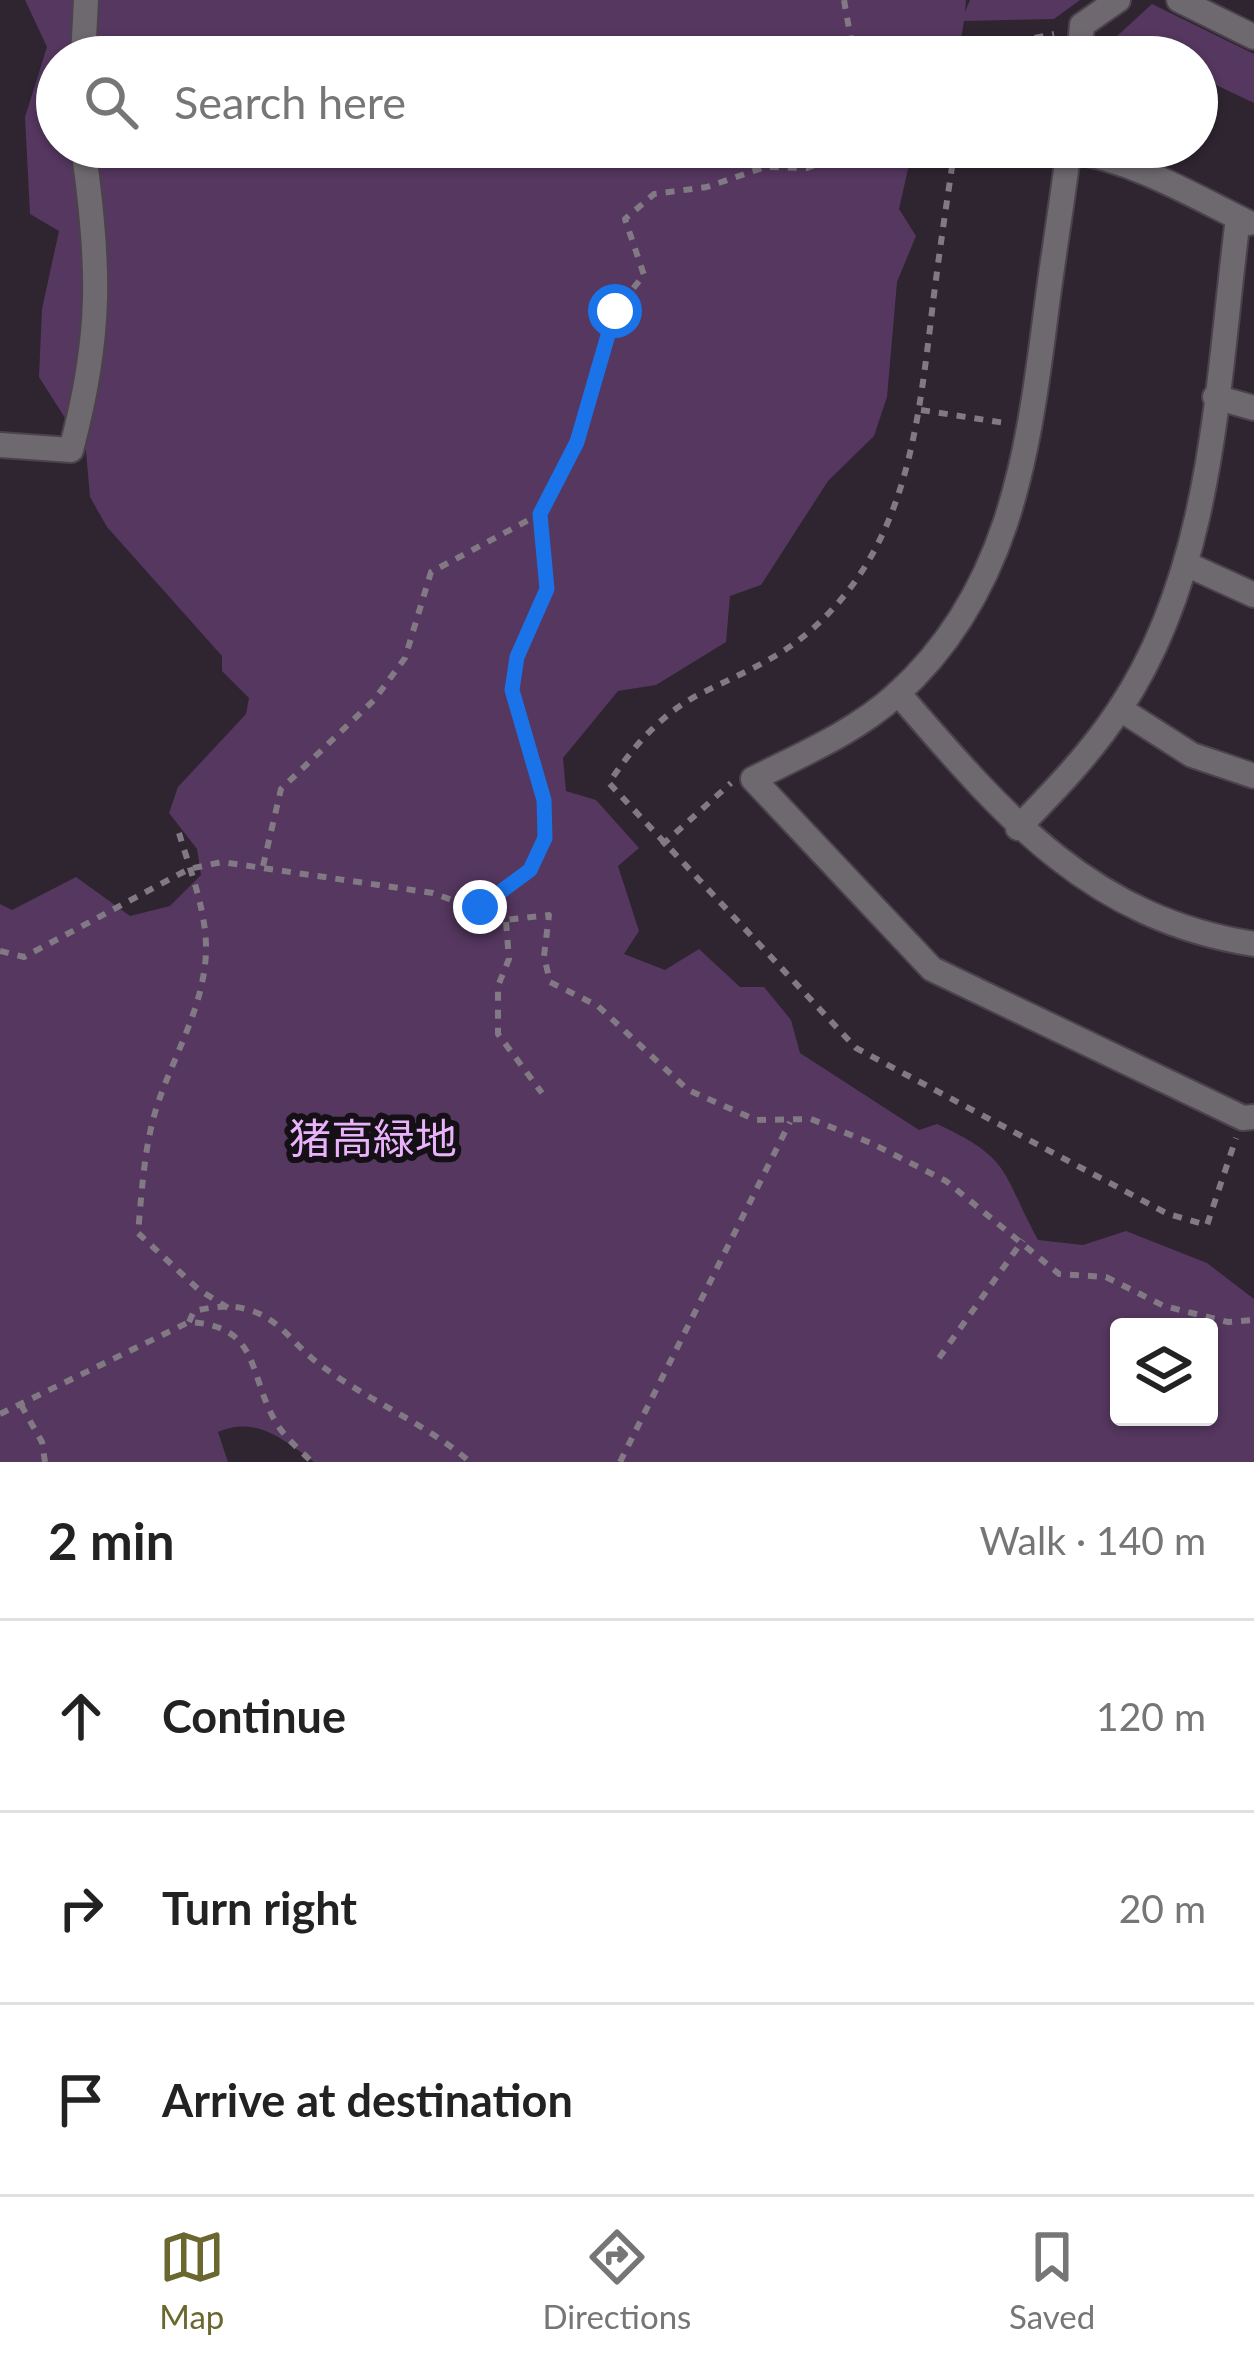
<!DOCTYPE html>
<meta charset="utf-8">
<style>
:root{--surface:#fff;--page:#f2f2f2;--text:#222;--muted:#767676;--line:#e0e0e0;--accent:#6a682f}
body{margin:0;font-family:Lato,"Noto Sans JP",sans-serif;background:var(--page);color:var(--text)}
.controls{position:absolute;right:36px;bottom:36px;display:grid;overflow:hidden;border-radius:12px;box-shadow:0 3px 9px #0004}
.controls button{width:108px;height:108px;display:grid;place-items:center;padding:0;border:0;border-bottom:3px solid var(--line);background:var(--surface);color:var(--text);font:60px sans-serif}
.stop{position:absolute;width:36px;height:36px;margin:-27px;border:9px solid #1a73e8;border-radius:50%;background:#fff}
.stop.end{background:#1a73e8;border-color:#fff;box-shadow:0 3px 12px #0008}
.list{margin:0;padding:0;list-style:none}
h2{display:flex;justify-content:space-between;align-items:center;height:156px;margin:0;padding:0 48px;font-size:51px}
h2 small{font-size:39px;font-weight:400;color:var(--muted)}
.list li{display:grid;grid-template-columns:78px 1fr auto;gap:36px;align-items:center;box-sizing:border-box;height:192px;padding:0 48px;border-top:3px solid var(--line)}
.list b{display:block;font-size:45px;white-space:nowrap}
.list em{font-size:39px;font-style:normal;color:var(--muted)}
.icon{flex:none;width:66px;height:66px;fill:none;stroke:currentColor;stroke-width:2;stroke-linecap:round;stroke-linejoin:round}
.map{position:relative;flex:none;width:1254px;height:1462px;overflow:hidden}
.search{position:absolute;background:var(--surface);box-shadow:0 3px 9px #0004;left:36px;right:36px;top:36px;height:132px;display:flex;align-items:center;gap:30px;box-sizing:border-box;padding:0 42px;border-radius:66px;color:var(--muted);font-size:45px}
.sheet{height:732px;background:var(--surface)}
nav{display:flex;justify-content:space-around;align-items:center;box-sizing:border-box;height:168px;border-top:3px solid var(--line);background:var(--surface);font-size:33px;color:var(--muted)}
nav a{display:grid;justify-items:center;gap:6px}
nav .on{color:var(--accent)}
.map>svg:first-child{display:block}
.green{fill:#55375f;fill-rule:evenodd}
.lines{fill:none;stroke-linecap:round;stroke-linejoin:round}
.street-casing{stroke:#4b424d;stroke-width:28}
.path{stroke:#817983;stroke-width:6;stroke-dasharray:9 9;stroke-linecap:butt}
.street{stroke:#6d696f;stroke-width:24}
.route{stroke:#1a73e8;stroke-width:15}
.labels{text-anchor:middle;stroke-width:12;stroke-linejoin:round;paint-order:stroke}
.park-label{font-size:42px;fill:#e9b2fb;stroke:#141015}
</style>
<div class="map">
<svg width="1254" height="1462" viewBox="0 0 1254 1462">
<rect width="100%" height="100%" fill="#2e2531"/>
<!-- green -->
<g class="green">
<path d="M25,0H966L965,12L970,0H1080L1054,19L964,21L961,39L936,46L938,57H57V147H913L899,209L916,236L897,282L887,397L874,436L828,481L761,585L730,596L726,642L656,685L618,691L563,758L566,791L596,800L639,848L618,866L639,931L624,954L665,970L699,949L740,987H764L791,1020L800,1053L919,1130L937,1124C1013,1159 1001,1172 1038,1240L1083,1245L1126,1231L1207,1263L1254,1299V1462H314C284,1440 256,1415 218,1432L228,1462H0V904L12,910L76,877L130,916L170,906L201,875L197,849L169,813L178,787L246,714L249,698L222,671V656L107,527L90,497L86,451L39,377L42,309L59,231L30,214L25,117L47,47ZM1119,1327H1209V1417H1119Z"/>
<polygon points="1152,4 1254,54 1254,103 1197,76 1197,57 1158,57 1116,37"/>
</g>
<g class="lines">
<!-- street casing -->
<g class="street-casing">
<g id="street">
<polyline points="1179,0 1254,37"/>
<polyline points="83,57 86,0"/>
<polyline points="1079,57 1082,25 1118,0"/>
<path d="M1069,147C1062,205 1052,262 1045,320C1027,461 1007,595 896,695C855,732 803,754 753,779L932,969L1243,1118L1254,1117"/>
<path d="M1069,150C1137,162 1188,193 1249,223"/>
<polyline points="1215,397 1254,408"/>
<path d="M0,445L71,450C102,335 100,264 83,147"/>
<polyline points="1186,564 1254,595"/>
<path d="M898,693C1002,813 1088,918 1254,944"/>
<polyline points="1120,709 1192,755 1254,776"/>
<path d="M1018,828C1054,791 1090,754 1119,710C1214,569 1217,382 1238,218"/>
</g>
</g>
<!-- path -->
<g class="path">
<polyline points="844,0 854,57"/>
<polyline points="969,57 970,51 1054,34"/>
<path d="M955,147C946,207 937,267 930,328C916,443 901,552 809,632C775,661 737,675 698,695C660,715 632,748 609,783L856,1048L1168,1214L1207,1225L1236,1138"/>
<polyline points="921,410 1005,423"/>
<path d="M179,833C190,870 207,912 206,952C204,1006 175,1053 158,1103C144,1145 142,1190 138,1233L198,1289L228,1308"/>
<polyline points="662,845 731,783"/>
<polyline points="263,866 281,789 374,700 405,658 431,572 540,514 577,442 615,311 644,275 625,219 654,194 707,187 765,167 807,168 862,147"/>
<polyline points="480,907 530,870 545,838 543,800 512,690 517,657 547,589 540,514"/>
<polyline points="506,922 509,959 498,986 498,1034 542,1093"/>
<polyline points="0,951 24,957 189,869 222,862 433,893 506,920 549,915 544,956 550,982 598,1006 688,1090 756,1120 811,1119 871,1143 946,1181 1059,1274 1106,1277 1164,1306 1228,1322 1254,1320"/>
<path d="M189,1322L194,1311C211,1307 231,1304 249,1310C278,1318 292,1342 314,1360C363,1399 423,1421 470,1462"/>
<polyline points="939,1358 1023,1240"/>
<polyline points="21,1405 42,1442 45,1462"/>
<path d="M0,1414L189,1322C259,1326 248,1371 274,1419C283,1436 299,1449 312,1462"/>
<polyline points="620,1462 790,1122"/>
</g>
<!-- street -->
<use href="#street" class="street"/>
</g>
<g class="lines">
<!-- route -->
<polyline class="route" points="480,907 530,870 545,838 544,800 512,690 517,657 547,589 540,514 577,442 615,311"/>
</g>
<g class="labels">
<!-- park labels -->
<g class="park-label">
<text x="373" y="1154">猪高緑地</text>
</g>
</g>
</svg>
<div class="controls">
<button><svg class="icon" aria-label="layers" viewBox="0 0 24 24"><path d="M12 4l9 5-9 5-9-5zM3 14l9 5 9-5"/></svg></button>
</div>
<div class="stop" style="left:615px;top:311px"></div>
<div class="stop end" style="left:480px;top:907px"></div>
<div class="search"><svg class="icon" aria-label="search" viewBox="0 0 24 24"><circle cx="10" cy="10" r="6"/><path d="M15 15l6 6"/></svg>Search here</div>
</div>
<section class="sheet">
<h2>2 min<small>Walk · 140 m</small></h2>
<ul class="list">
<li><svg class="icon" aria-label="ahead" viewBox="0 0 24 24"><path d="M12 20V5M6 11l6-6 6 6"/></svg><div><b>Continue</b></div><em>120 m</em></li>
<li><svg class="icon" aria-label="right" viewBox="0 0 24 24"><path d="M7 20v-9h11M14 6l5 5-5 5"/></svg><div><b>Turn right</b></div><em>20 m</em></li>
<li><svg class="icon" aria-label="arrive" viewBox="0 0 24 24"><path d="M6 21V4h12l-3 4 3 4H6"/></svg><div><b>Arrive at destination</b></div></li>
</ul>
</section>
<nav>
<a class="on"><svg class="icon" aria-label="map" viewBox="0 0 24 24"><path d="M3 6l6-2 6 2 6-2v14l-6 2-6-2-6 2zM9 4v14M15 6v14"/></svg>Map</a>
<a><svg class="icon" aria-label="directions" viewBox="0 0 24 24"><path d="M12 3l9 9-9 9-9-9zM9 14v-3h6M13 9l2 2-2 2"/></svg>Directions</a>
<a><svg class="icon" aria-label="saved" viewBox="0 0 24 24"><path d="M7 4h10v16l-5-4-5 4z"/></svg>Saved</a>
</nav>
